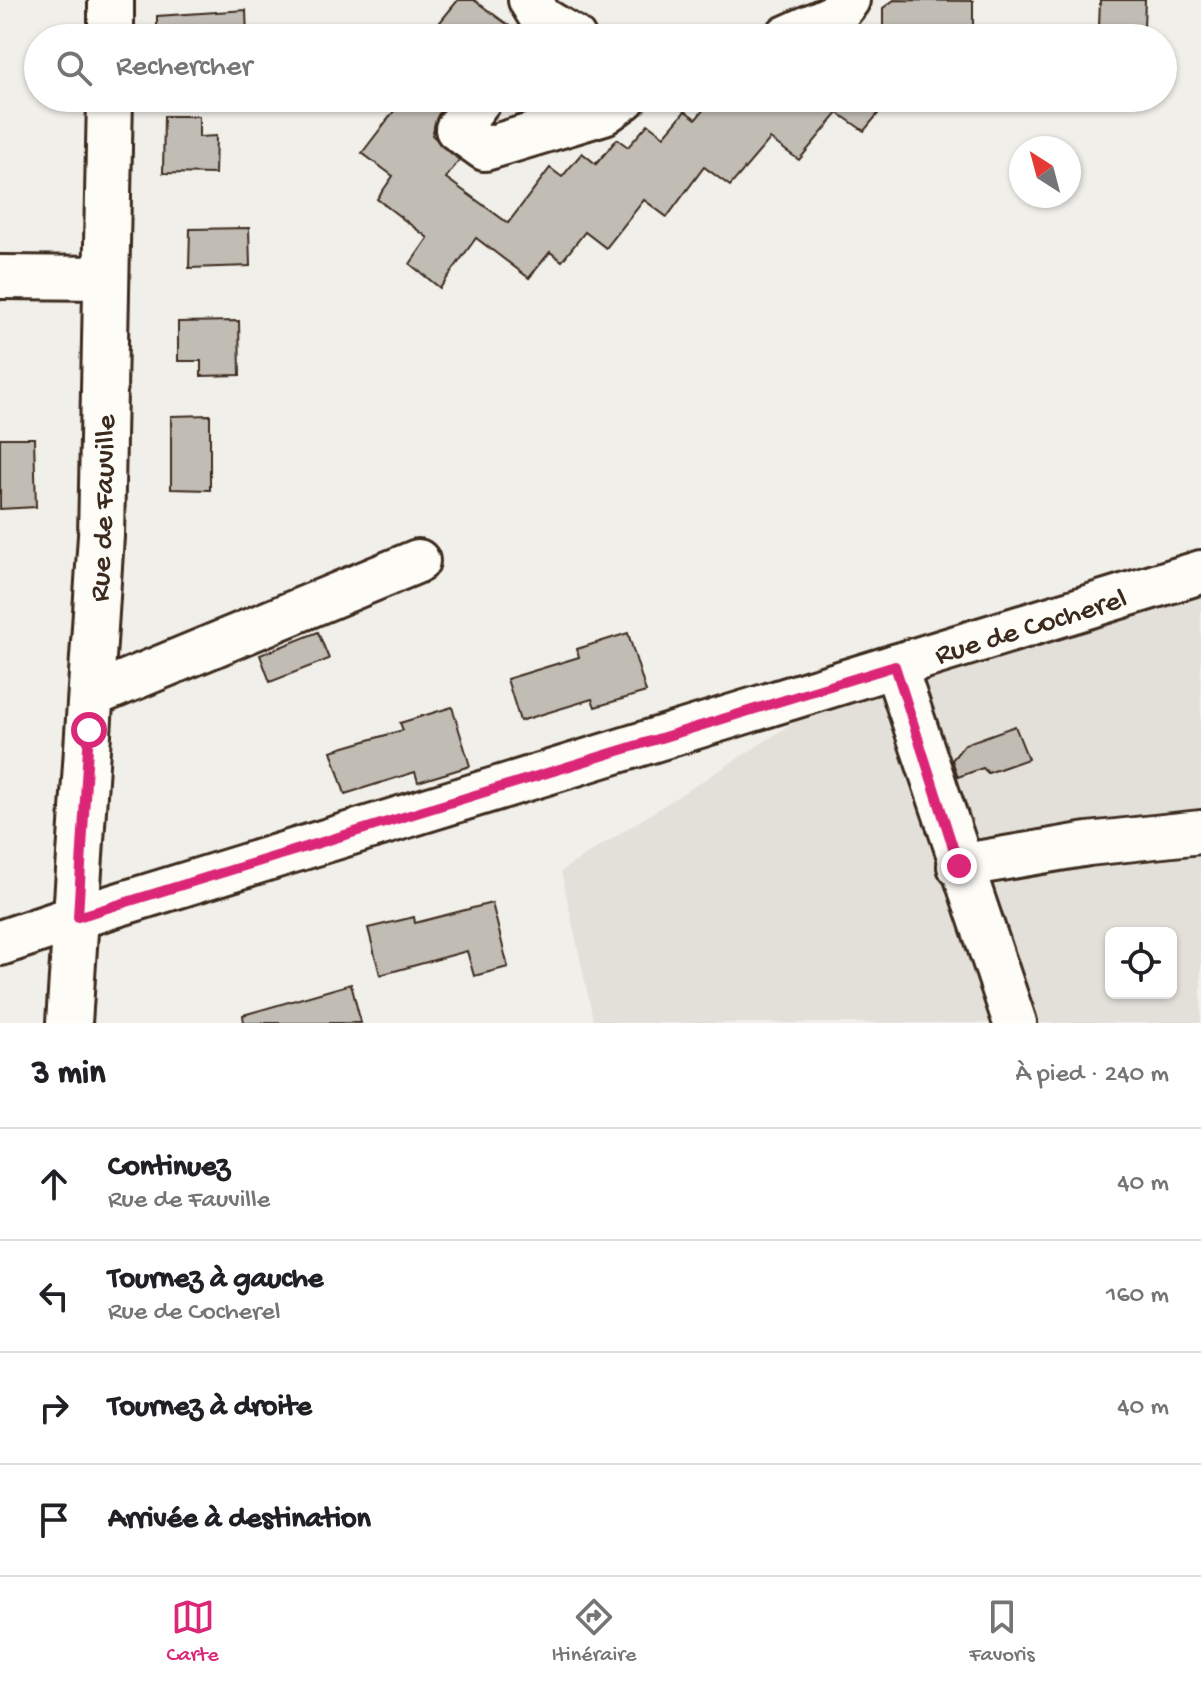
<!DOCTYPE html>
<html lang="fr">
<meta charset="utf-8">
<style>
:root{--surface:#fff;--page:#f6f6f6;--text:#202124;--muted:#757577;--line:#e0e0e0;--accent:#db2777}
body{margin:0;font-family:"Gochi Hand",sans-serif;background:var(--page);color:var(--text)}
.controls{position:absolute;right:24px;bottom:24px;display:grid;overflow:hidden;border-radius:12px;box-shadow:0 2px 6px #0004}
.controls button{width:72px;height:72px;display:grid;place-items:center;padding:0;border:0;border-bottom:2px solid var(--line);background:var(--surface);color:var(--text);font:40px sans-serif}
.compass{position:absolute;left:1009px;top:136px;width:72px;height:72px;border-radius:50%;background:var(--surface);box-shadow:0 2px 6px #0004;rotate:324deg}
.stop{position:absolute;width:24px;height:24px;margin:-18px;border:6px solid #db2777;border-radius:50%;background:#fff}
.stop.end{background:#db2777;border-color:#fff;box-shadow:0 2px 8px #0008}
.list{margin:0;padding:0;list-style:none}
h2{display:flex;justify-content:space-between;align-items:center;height:104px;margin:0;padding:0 32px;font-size:34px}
h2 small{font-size:26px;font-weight:400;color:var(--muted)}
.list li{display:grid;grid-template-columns:52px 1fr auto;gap:24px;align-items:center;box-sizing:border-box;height:112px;padding:0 32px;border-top:2px solid var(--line)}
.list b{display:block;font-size:30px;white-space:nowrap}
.list p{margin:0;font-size:26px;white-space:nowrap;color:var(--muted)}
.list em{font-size:26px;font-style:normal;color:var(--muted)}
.icon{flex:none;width:44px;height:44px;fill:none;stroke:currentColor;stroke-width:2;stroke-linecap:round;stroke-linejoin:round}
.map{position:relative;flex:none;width:1201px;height:1023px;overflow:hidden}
.search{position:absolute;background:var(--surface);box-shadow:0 2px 6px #0004;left:24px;right:24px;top:24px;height:88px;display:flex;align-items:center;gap:20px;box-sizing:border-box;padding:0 28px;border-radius:44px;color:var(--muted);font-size:30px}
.sheet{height:552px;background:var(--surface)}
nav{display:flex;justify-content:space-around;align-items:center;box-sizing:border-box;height:112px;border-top:2px solid var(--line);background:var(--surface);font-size:22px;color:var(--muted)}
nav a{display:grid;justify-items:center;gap:4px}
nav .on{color:var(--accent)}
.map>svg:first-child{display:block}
.built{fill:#e3e0da;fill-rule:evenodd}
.building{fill:#c1bcb4;stroke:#3b2a1e;stroke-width:2}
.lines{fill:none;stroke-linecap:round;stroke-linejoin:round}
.minor-casing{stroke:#3b2a1e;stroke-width:48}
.major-casing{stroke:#3b2a1e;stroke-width:50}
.minor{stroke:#fdfcf7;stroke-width:42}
.major{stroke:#fdfcf7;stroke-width:44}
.route{stroke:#db2777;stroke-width:10}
.labels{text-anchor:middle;stroke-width:6;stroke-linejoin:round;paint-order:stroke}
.street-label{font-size:30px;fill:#3b2a1e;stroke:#fdfcf7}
</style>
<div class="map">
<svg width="1201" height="1023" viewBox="0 0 1201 1023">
<rect width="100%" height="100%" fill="#f1efea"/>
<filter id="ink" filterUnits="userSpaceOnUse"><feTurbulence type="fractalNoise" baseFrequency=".0125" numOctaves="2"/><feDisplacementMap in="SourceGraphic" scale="16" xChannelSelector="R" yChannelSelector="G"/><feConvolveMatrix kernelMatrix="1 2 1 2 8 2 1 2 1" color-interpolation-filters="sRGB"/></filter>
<g filter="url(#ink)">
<!-- built -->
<path class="built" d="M1201,572V1023H594L561,871L806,715ZM1111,933H1171V993H1111Z"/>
<!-- building -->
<g class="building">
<polygon points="458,0 474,0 526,38 427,38"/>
<polygon points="894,0 973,1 973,38 883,38 883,8"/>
<polygon points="1100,0 1145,0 1144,27 1099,27"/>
<polygon points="246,10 247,38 157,38 157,16"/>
<polygon points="404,98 451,98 438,115 432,135 459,160 446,178 508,223 550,168 562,177 582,153 596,164 617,139 628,147 648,124 664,136 685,111 696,119 713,98 891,98 864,131 838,113 799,160 770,139 730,186 704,167 667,217 644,200 606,248 585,232 562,261 550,252 529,278 476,238 440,288 410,264 428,238 377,199 393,176 362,153"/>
<polygon points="164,116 199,116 199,137 216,136 215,174 163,173"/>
<polygon points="249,228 250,266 189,268 190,229"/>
<polygon points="239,321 240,375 201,376 201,361 178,361 178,322"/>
<polygon points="210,415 210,490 171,489 171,416"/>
<polygon points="0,438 34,438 36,507 0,509"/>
<polygon points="318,632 329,659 270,682 260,655"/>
<polygon points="628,633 646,692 595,707 592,699 520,721 507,679 579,657 577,649"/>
<polygon points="452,707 470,766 418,782 415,772 345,794 331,751 403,730 400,723"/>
<polygon points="1015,726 1028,759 988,773 983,768 958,777 952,760 965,744"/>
<polygon points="492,903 508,967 474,976 467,951 380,975 368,928 414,917 415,923"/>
<polygon points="351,984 361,1023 244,1023 243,1015"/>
</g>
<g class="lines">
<!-- minor casing -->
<g class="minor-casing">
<g id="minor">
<polyline points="530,0 541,18 574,38"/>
<polyline points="785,38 836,15 848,0"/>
<polyline points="481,98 457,129 485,149 604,113 625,98"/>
<polyline points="0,277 105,278"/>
<polyline points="895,666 1015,1023"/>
<polyline points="91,696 418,561"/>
<polyline points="959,866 1088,844 1201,832"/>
<path id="s1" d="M78,917L1201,572"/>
</g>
</g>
<!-- major casing -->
<g class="major-casing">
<g id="major">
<polyline points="111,38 111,0"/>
<polyline points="0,943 78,917"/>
<path id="s2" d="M69,1023L101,536L110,98"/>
</g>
</g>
<!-- minor -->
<use href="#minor" class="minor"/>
<!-- major -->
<use href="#major" class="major"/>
</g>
</g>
<g class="lines" filter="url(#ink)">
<!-- route -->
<polyline class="route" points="89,730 78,917 895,666 959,866"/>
</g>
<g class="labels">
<!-- street labels -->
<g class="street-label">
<text dy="10" stroke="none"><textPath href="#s2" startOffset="516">Rue de Fauville</textPath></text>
<text dy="10" stroke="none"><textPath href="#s1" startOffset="996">Rue de Cocherel</textPath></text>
</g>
</g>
</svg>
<div class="controls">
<button><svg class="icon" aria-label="locate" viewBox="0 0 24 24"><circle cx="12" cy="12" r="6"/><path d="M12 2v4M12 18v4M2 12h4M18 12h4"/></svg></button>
</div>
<svg class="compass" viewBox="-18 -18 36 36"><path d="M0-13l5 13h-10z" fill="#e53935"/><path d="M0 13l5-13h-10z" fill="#757577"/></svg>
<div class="stop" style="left:89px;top:730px"></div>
<div class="stop end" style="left:959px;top:866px"></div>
<div class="search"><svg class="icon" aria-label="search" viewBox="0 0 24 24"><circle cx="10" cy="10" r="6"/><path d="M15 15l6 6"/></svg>Rechercher</div>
</div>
<section class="sheet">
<h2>3 min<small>À pied · 240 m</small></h2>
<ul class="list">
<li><svg class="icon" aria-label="ahead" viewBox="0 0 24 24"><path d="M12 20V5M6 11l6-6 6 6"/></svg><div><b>Continuez</b><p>Rue de Fauville</p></div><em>40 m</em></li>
<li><svg class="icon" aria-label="left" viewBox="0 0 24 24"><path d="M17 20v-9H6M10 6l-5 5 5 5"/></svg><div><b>Tournez à gauche</b><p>Rue de Cocherel</p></div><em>160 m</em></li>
<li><svg class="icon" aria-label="right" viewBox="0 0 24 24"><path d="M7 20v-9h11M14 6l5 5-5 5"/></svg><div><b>Tournez à droite</b></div><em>40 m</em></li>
<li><svg class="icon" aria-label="arrive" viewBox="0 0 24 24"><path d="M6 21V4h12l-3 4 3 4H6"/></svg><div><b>Arrivée à destination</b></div></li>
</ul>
</section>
<nav>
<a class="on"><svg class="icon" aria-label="map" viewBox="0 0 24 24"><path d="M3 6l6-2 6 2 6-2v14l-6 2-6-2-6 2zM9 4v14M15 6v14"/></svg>Carte</a>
<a><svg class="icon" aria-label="directions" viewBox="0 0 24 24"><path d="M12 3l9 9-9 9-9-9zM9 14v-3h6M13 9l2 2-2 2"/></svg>Itinéraire</a>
<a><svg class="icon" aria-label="saved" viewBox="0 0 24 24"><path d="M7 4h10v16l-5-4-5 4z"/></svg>Favoris</a>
</nav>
